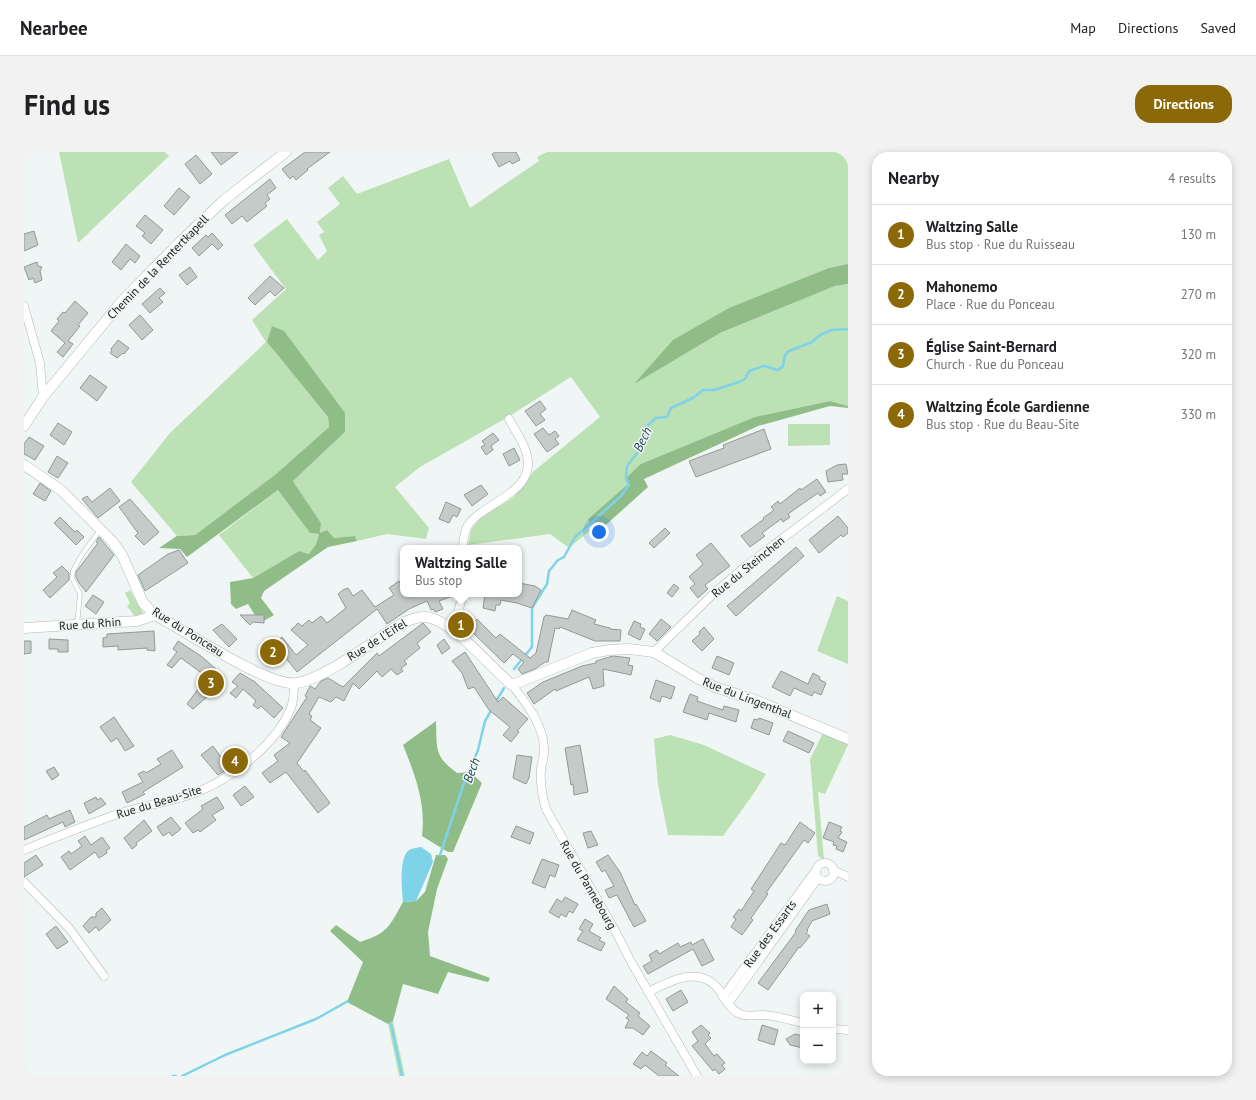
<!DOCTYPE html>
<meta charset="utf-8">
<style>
:root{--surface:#fff;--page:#f2f2f2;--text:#202124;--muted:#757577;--line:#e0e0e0;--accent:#8b6808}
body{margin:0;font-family:"PT Sans",sans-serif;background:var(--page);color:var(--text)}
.controls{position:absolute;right:12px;bottom:12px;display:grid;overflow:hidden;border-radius:8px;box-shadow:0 2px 10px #0003}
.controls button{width:36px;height:36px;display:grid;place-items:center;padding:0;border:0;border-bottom:1px solid var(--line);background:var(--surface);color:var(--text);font:20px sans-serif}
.you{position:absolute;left:575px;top:380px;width:14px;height:14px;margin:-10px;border:3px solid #fff;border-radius:50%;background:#1a73e8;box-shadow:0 0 0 6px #1a73e833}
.badge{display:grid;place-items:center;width:26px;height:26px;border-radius:50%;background:var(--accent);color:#fff;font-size:13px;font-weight:700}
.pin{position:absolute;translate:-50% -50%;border:2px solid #fff;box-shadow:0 1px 4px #0006}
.popup{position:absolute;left:376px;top:393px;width:122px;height:52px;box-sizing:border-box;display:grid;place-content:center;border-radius:8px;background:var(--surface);filter:drop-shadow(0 1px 3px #0005);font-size:13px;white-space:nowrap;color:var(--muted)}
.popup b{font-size:15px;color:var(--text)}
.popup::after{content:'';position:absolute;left:50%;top:100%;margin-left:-8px;border:8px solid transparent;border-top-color:var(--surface)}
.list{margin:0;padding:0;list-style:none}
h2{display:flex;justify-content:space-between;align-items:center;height:52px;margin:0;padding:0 16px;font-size:17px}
h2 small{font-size:13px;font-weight:400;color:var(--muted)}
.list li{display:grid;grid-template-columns:26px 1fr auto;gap:12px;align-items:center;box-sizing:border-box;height:60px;padding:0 16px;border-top:1px solid var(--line)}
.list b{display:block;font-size:15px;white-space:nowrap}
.list p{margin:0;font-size:13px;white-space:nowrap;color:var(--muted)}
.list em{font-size:13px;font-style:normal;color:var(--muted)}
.map{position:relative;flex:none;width:824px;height:924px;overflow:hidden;border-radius:16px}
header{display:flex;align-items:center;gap:24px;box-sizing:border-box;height:56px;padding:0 20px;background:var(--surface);border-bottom:1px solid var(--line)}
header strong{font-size:19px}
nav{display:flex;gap:22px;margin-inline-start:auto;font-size:14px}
.intro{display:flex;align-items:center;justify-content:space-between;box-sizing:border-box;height:96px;padding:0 24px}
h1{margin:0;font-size:28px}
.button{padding:10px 18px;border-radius:16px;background:var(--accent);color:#fff;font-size:14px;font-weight:700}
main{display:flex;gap:24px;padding:0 24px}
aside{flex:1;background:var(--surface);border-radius:16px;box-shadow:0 2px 10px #0003}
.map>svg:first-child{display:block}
.green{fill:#bce1b5}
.forest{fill:#8fbc87}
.water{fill:#7ed3e9}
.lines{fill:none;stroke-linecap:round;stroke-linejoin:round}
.stream{stroke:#7ed3e9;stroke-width:2.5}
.building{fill:#c5cbc8;stroke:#939995}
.service-casing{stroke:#b2b9b7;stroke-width:5}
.minor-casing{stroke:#b2b9b7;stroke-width:9}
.tertiary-casing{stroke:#b2b9b7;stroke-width:11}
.service{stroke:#fff;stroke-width:4}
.minor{stroke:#fff;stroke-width:8}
.tertiary{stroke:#fff;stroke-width:10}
.labels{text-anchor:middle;stroke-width:3;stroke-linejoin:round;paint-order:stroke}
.street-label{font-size:12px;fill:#222524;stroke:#f0f6f5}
.water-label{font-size:13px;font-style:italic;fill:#1f4650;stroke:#f0f6f5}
</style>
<header>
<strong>Nearbee</strong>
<nav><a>Map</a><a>Directions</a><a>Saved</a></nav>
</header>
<div class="intro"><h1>Find us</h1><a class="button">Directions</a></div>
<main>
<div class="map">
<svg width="824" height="924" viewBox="0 0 824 924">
<rect width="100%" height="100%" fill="#f0f6f5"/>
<!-- green -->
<g class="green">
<polygon points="35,0 141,0 145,4 54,91"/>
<polygon points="523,0 824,0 824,112 805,116 611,230 696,181 811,134 824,132 824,254 806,249 731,265 604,332 564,367 568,377 545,396 526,382 444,393 447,378 455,367 490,345 510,319 576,265 547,225 484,265 396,315 371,335 405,376 402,387 363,382 333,389 331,384 310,386 296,381 297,371 269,329 321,280 243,190 304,265 305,275 252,322 171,383 153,384 107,330 146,281 242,190 228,168 262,137 229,93 263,67 294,108 303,99 295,83 300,80 293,70 316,52 304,36 319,24 333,42 425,7 446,56 515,9 513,5"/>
<polygon points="764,272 806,272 806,293 764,294"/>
<polygon points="254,338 286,381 295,382 292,392 285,402 275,399 229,426 195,383"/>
<polygon points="106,438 119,461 118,464 112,466 103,454 106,451 101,441"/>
<polygon points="813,444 824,449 824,512 793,499"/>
<polygon points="801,577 824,587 824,593 801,642 794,640 800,708 794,704 786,607"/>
<polygon points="646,583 680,593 742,622 730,641 699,684 644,683 634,633 630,587"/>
<polygon points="369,869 381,924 375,924 364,872"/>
</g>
<!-- forest -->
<g class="forest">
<polygon points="824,112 824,132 811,134 696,181 610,232 649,188 705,156 805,116"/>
<polygon points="248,174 260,179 321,261 321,280 269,329 297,371 296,381 303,378 310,386 331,384 333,389 304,395 240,439 237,446 250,463 236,471 224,452 212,457 207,452 206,430 229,426 275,399 285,402 292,392 295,382 286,381 254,338 163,405 156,397 135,396 153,384 171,383 252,322 305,275 304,265 243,190"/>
<polygon points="806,249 824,254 824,256 806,254 734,274 620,327 624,335 575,379 568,377 564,367 604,332 602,326 617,312 731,265"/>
<path d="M412,569C413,597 410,604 433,621L446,620L458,631L429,700H424L398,684C402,651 391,623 379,593Z"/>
<path d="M412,703H421L424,707L413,737L404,780L406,804L466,826L464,830L424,820L414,842L379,832L369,869L364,872L323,850L339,810L306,779L312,773L336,790C364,781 365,775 379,750L392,749L401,740Z"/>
</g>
<!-- water -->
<path class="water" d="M397,695L407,702L409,710L392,749L379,750C378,737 375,711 383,700C386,696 392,696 397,695Z"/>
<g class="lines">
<!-- stream -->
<g class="stream">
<polyline points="490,517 508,495 508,456 523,432 525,419 534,408 540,405 551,385 597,344 605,333 602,326 603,314 617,296 622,275 632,266 643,265 647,256 669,246 679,238 690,238 715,230 721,227 725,219 740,214 754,218 759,214 761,203 765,199 788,190 796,183 808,178 824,177"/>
<polyline points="471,551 480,536"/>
<polyline points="416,703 439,634 454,598 461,569 468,557"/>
<polyline points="367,872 378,924"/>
<polyline points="149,924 152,924"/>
<polyline points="158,924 201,903 292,867 324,849"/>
</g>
</g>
<!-- building -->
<g class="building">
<polygon points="187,0 214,0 197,13"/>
<polygon points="281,0 306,0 283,17 284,18 272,28 269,24 266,27 258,17"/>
<polygon points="472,0 492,0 496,8 488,12 486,9 475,15 468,2"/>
<polygon points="172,3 188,22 176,32 161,12"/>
<polygon points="246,27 252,36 243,43 246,47 241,51 243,54 223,70 218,64 208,72 201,63"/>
<polygon points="155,36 166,45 150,63 140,54"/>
<polygon points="121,63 139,78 127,92 118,84 121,81 112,74"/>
<polygon points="10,79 14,93 0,99 0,82"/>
<polygon points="188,81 199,93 194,98 188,92 175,104 168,96 182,83 184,85"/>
<polygon points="102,92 116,104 111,111 106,107 97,118 88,110"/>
<polygon points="13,110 14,114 18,115 16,119 18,128 11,131 9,126 5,128 0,115"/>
<polygon points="166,115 173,125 163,133 155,123"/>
<polygon points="246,124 260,136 251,144 246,139 231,153 224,146"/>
<polygon points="136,136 141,141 135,146 139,150 126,161 118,152"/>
<polygon points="51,149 64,161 54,173 56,174 44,189 49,192 39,205 33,200 41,191 27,179 35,169 33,167 39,160 41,161"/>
<polygon points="116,163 129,178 118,188 105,173"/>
<polygon points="94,188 105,196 100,202 99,201 93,206 86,201 88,198 87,197"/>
<polygon points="66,223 83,235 73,249 56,236"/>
<polygon points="516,249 522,257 516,262 521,268 512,274 501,259"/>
<polygon points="34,271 48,280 40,293 26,283"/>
<polygon points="519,276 525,283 531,279 535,284 531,287 535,292 523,300 510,282"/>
<polygon points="740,277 747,297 672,325 665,309 700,296 699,293"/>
<polygon points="469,281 475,288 467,294 469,298 462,303 457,295 461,293 458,289"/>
<polygon points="5,285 20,294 11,308 0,302 0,292"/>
<polygon points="490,296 496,308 485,314 479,302"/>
<polygon points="33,304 44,311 34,326 24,320"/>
<polygon points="822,312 824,322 818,322 819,328 804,330 802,319 813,313"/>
<polygon points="793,327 802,340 796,344 794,341 764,362 766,365 759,370 757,367 738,381 741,384 726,395 717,384 740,367 739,366 750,358 747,355 754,349 756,352 776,336 777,338"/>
<polygon points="16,331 27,339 21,349 9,342"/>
<polygon points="457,333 464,342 448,354 440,343"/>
<polygon points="86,336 96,349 74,366 58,347 63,344 68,350"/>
<polygon points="106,347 135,380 120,393 111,384 114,381 95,355"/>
<polygon points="422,350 437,357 433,365 429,363 425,371 415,367"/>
<polygon points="814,364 824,376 824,381 819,385 817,383 795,401 785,388"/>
<polygon points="36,365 51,380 53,378 60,385 52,393 30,371"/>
<polygon points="641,376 646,381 630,396 625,391"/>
<polygon points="75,385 90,403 62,440 55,431 52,425 52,420 74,391 72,390"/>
<polygon points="687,391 706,414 681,433 684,437 674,446 666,436 671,432 665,425 679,412 672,403"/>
<polygon points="772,395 780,404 712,464 703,454"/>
<polygon points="155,398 164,411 121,439 114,423 144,402"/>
<polygon points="38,414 45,421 45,428 26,446 19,438 33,425 29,421"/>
<polygon points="375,429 379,435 379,442 431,443 415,449 419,457 411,460 410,457 407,458 403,449 385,457 363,472 353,457 273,520 257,500 247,508 242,500 258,485 272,503 284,493 267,478 274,471 278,474 285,468 288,471 297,464 303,471 322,456 314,442 319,438 324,436 329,444 338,438 351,455 370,443 365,436"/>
<polygon points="495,431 511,434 517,438 508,456 493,451 477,448 476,453 472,453 471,459 459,456 461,442 495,442"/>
<polygon points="650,432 655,436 648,445 643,441"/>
<polygon points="69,443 80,450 72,462 61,454"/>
<polygon points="548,458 572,468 570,472 586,476 586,477 597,478 596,489 571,489 536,475 535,477 531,476 524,510 521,510 511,517 498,522 494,517 500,510 489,502 480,511 444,476 453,467 472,486 476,482 506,506 512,501 520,465 522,463 544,467"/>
<polygon points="216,463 240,463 240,471 229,470 226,473"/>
<polygon points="637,467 647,475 633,489 625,482"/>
<polygon points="610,469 617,472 616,475 621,477 616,488 604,482"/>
<polygon points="399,471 407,480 393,491 396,496 380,509 383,512 377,516 379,519 373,523 367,517 358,525 353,519 335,537 329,531 320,549 312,545 307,550 295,545 285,562 288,564 286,568 297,576 273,611 280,620 281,618 306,651 294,661 262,620 246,631 238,621 254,609 250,603 266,591 257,585 283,545 281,544 286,534 291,537 297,529 304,526 319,535 353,501 355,504"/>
<polygon points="198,472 213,487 205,495 189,478"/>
<polygon points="680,475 690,487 678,499 668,489 676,482 675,480"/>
<polygon points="130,479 131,499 123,498 123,496 94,498 94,494 79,495 79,486 83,485 83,482"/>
<polygon points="25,487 44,488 44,500 34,500 34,497 25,497"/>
<polygon points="420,487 426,496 418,502 413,493"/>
<polygon points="0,489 7,489 7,501 0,502"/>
<polygon points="154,489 177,504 201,525 183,545 169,557 163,552 183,525 157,506 148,516 143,513 153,500 149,497"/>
<polygon points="441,500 474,550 479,545 504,567 493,579 495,580 487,590 479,583 486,575 465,558 450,535 444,537 438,521 428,509"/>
<polygon points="589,504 606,506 604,513 609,514 607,523 579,517 580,534 569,537 565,525 532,539 531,537 510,552 503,541 519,530 558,514 572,511 572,509"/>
<polygon points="693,504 710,511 705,523 688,516"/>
<polygon points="757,519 784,532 789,521 796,525 795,527 802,531 797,543 790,540 788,544 770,536 766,544 748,535"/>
<polygon points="216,521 231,530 259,556 250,566 237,554 234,557 229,553 232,549 219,537 212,546 206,541 214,534 208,530"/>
<polygon points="632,528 651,535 647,547 638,544 636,550 626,546"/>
<polygon points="666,542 674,545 673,549 699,558 700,554 715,558 712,570 685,561 683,568 659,560"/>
<polygon points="90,565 110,594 101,599 93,586 87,590 76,575"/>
<polygon points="735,566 749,571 745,583 727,576 730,567 734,568"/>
<polygon points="764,579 790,591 785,601 759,589"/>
<polygon points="556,593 564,640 550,643 549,632 547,633 541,596"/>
<polygon points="189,594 205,616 194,623 177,603"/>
<polygon points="148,598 159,615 119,640 121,642 103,651 98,640 119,630 114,622 120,619 122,621 137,612 133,607"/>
<polygon points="493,603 508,605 505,626 502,632 489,626"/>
<polygon points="30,615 35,623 28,628 22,619"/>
<polygon points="221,634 230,645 217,654 209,643"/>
<polygon points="72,645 73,648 77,646 82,652 65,662 60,651"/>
<polygon points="193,645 200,656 188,663 192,668 176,680 174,678 169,681 161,671 179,657 177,654"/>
<polygon points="46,658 51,670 41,675 39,670 0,688 0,675 23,663 25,667"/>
<polygon points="147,665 157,677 148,684 145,680 139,684 133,675"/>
<polygon points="120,668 128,679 112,691 113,693 108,697 100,686"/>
<polygon points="776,670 791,681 784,691 780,688 742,741 744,742 727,766 729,768 718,783 707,775 712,767 709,765 715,757 717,759 730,739 727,737 757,691 761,693"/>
<polygon points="805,670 818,675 816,679 818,680 814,686 823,690 819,700 812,697 813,694 809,693 810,690 799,686"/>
<polygon points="492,674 510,681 506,692 487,685"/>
<polygon points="567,679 574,693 564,696 559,681"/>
<polygon points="61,684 67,693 78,685 86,696 82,699 83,701 75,706 71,700 46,718 37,705 45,699 47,702 58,694 54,689"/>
<polygon points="12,703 19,713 0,725 0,711"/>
<polygon points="584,703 596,720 611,753 612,752 622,769 610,775 593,743 585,746 581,738 590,734 581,718 578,720 572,710"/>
<polygon points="518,707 535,713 531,725 526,723 521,736 508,731"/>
<polygon points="541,745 554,752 549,761 545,759 542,765 537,762 535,766 525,760 533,747 538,750"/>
<polygon points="803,752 806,762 788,769 783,778 784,779 782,781 786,784 776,796 775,795 744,838 734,831 772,780 771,779 785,758"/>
<polygon points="78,756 87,768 75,779 72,775 65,781 59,774 67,765 72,765 72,761"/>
<polygon points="561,767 569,772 565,779 577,786 575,788 581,791 577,799 553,788 559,779 555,777"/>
<polygon points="32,774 44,790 33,797 22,782"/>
<polygon points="679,787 690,808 678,814 669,797 624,822 619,814 628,809 625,803 633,798 635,802 654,791 656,795 667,790 668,793"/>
<polygon points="590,834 604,847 602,850 616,861 614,864 626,874 619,883 609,876 601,876 605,868 602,866 605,863 582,847"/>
<polygon points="657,838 664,850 649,859 642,847"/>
<polygon points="677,873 686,881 684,883 687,886 681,892 690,904 693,902 701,911 698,913 701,917 695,922 691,917 689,919 668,894 674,889 668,880"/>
<polygon points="738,873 754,878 750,893 734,888"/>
<polygon points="771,882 779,884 779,896 766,893 762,887"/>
<polygon points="627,899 643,911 641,913 655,924 635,924 621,913 617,917 609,912 618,900 623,904"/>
</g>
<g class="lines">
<!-- service casing -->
<g class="service-casing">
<polyline id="service" points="53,473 56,442 48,426 49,419 57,404 76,378"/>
</g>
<!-- minor casing -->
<g class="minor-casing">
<g id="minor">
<polyline points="0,154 16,211 19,245"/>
<path d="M439,396C439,390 441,380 443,375C456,351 516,341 502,300C499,289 490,277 485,267"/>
<polyline points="425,475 433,464 439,442"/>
<polyline points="630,500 689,442 722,414 824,337"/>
<path d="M488,533C502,551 519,572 520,596C521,603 518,610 517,617C516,631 518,644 522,657L594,784L606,808L673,924"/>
<path d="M0,698C32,685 64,672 97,661C121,653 147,650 171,641C207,627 252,593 267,556C270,548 270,540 270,532"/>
<circle cx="801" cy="720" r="9"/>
<polyline points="809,718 824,725"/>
<polyline points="0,730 45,776 80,824"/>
<path d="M624,840C647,829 676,812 696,839C701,848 706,857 716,862C722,865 733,863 740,863C753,864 766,868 779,871"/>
<polyline points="699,845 792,718"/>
<polyline points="704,852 794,726"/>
<polyline points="809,877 824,878"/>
</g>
</g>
<!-- tertiary casing -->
<g class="tertiary-casing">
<g id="tertiary">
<polyline points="0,274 19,245 99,148 156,90 200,48 262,0"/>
<path d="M0,313L37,338L88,389L98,403L119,451L131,463C159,477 245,536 273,531C302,526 351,488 378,471C385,468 393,464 402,465C429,468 466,515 488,533L568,501L585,498L605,497L630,500L673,526L691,535L731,548L824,587"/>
<polyline points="0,476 113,469 131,463"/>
</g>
</g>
<!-- service -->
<use href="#service" class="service"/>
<!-- minor -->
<use href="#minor" class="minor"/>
<!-- tertiary -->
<use href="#tertiary" class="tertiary"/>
</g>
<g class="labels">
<!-- street labels -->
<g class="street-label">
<text transform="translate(134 115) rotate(-46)" y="4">Chemin de la Rentertkapell</text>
<text transform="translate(724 415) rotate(-39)" y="4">Rue du Steinchen</text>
<text transform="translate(66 472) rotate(-4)" y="4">Rue du Rhin</text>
<text transform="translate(164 480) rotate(32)" y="4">Rue du Ponceau</text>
<text transform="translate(353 488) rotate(-32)" y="4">Rue de l'Eifel</text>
<text transform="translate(723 546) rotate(21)" y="4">Rue du Lingenthal</text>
<text transform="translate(135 650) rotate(-17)" y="4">Rue du Beau-Site</text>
<text transform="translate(564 733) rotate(60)" y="4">Rue du Pannebourg</text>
<text transform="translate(746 782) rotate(-54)" y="4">Rue des Essarts</text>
</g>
<!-- water labels -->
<g class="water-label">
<text transform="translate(618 287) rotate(-64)" y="5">Bech</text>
<text transform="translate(447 618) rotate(-70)" y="5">Bech</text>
</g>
</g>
</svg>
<div class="controls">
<button>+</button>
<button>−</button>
</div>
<div class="you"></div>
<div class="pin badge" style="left:437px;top:473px">1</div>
<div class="popup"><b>Waltzing Salle</b>Bus stop</div>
<div class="pin badge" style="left:249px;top:500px">2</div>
<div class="pin badge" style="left:187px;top:531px">3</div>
<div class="pin badge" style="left:211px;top:609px">4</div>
</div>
<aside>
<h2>Nearby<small>4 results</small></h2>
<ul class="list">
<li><span class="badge">1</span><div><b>Waltzing Salle</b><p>Bus stop · Rue du Ruisseau</p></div><em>130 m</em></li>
<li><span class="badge">2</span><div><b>Mahonemo</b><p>Place · Rue du Ponceau</p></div><em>270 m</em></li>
<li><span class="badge">3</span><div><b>Église Saint-Bernard</b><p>Church · Rue du Ponceau</p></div><em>320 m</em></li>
<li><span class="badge">4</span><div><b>Waltzing École Gardienne</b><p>Bus stop · Rue du Beau-Site</p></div><em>330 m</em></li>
</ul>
</aside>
</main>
